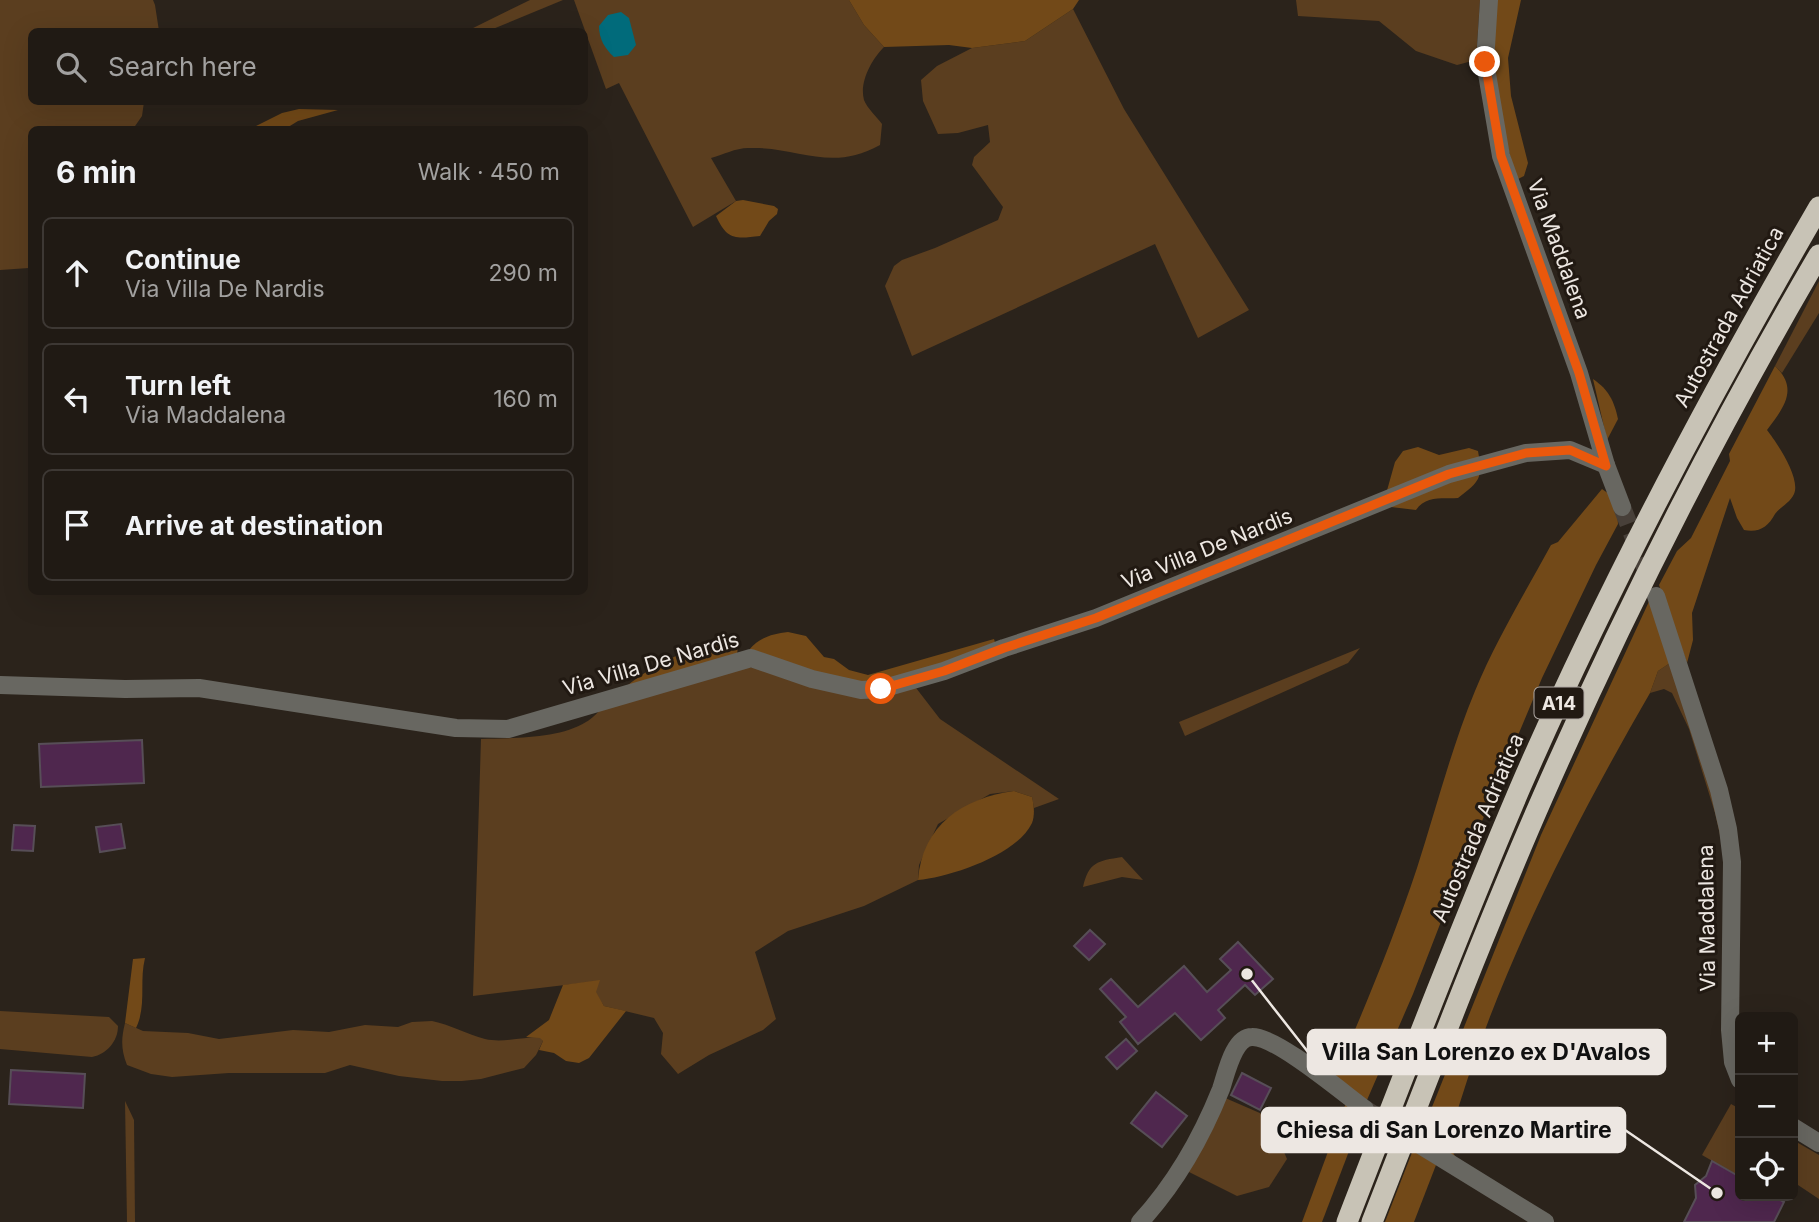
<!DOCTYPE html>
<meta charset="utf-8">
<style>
:root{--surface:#201a14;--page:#2d2722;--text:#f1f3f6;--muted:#a2a1a0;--line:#3d3834}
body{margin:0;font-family:Inter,sans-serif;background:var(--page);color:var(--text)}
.controls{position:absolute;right:21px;bottom:21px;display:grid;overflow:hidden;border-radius:10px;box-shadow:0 7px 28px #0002}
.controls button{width:63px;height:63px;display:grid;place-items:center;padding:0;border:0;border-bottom:2px solid var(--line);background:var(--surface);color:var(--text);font:35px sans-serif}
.stop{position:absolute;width:21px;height:21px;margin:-16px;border:5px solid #ea580c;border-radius:50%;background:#fff}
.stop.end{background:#ea580c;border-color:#fff;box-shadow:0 2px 7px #0008}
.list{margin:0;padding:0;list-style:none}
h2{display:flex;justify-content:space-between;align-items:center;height:91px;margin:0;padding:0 28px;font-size:30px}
h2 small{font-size:23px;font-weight:400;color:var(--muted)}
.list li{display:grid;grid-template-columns:46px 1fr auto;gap:21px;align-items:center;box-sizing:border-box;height:112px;margin:0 14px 14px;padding:0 14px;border:2px solid var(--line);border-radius:10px}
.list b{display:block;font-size:26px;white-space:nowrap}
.list p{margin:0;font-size:23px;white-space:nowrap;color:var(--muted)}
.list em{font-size:23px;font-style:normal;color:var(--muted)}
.icon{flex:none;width:38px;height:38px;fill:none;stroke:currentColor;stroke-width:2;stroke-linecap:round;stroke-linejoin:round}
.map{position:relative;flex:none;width:1819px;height:1222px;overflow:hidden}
.search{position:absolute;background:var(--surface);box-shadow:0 7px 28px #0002;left:28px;top:28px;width:560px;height:77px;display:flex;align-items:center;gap:18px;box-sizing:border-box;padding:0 24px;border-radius:10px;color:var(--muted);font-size:26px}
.panel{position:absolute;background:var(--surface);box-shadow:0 7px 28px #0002;left:28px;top:126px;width:560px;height:469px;border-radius:10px}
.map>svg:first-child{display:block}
.green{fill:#5b3e1f}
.forest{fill:#724918}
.water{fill:#016b7b}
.building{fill:#4f274e;stroke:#574e57;stroke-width:2}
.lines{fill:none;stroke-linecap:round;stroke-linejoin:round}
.minor-tunnel{stroke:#484039;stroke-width:18;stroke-dasharray:18 9;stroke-linecap:butt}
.tertiary-tunnel{stroke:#484039;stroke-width:18;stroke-dasharray:18 9;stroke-linecap:butt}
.minor{stroke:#686761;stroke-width:18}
.tertiary{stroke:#686761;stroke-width:18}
.motorway{stroke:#c8c3b6;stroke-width:21}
.route{stroke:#ea580c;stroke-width:9}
.labels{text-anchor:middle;stroke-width:6;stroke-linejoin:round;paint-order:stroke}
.shield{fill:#211912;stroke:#b0a9a4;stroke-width:2}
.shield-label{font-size:19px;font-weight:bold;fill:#ede7e2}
.street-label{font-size:21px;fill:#ede7e2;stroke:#211912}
.leader{fill:none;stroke:#ede7e2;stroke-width:2.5}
.callout-dot{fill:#ede7e2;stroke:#211912;stroke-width:2.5}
.callout{fill:#ede7e2;stroke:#ede7e2;stroke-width:2.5}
.callout-label{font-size:23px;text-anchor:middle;font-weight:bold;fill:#111}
</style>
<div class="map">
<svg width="1819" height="1222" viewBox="0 0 1819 1222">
<rect width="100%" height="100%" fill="#2b231b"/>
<!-- green -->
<g class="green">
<polygon points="0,0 153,0 155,5 159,31 32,32 32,102 144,102 142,116 133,129 32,130 31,270 29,268 0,270"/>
<polygon points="530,0 563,0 488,31 467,31"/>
<path d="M574,0H849L864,25L884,47C872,59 859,82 864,100C867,108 877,117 882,124L880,145C830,173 798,146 748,148C736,148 722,155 711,158L736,201L693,227L619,83L606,89Z"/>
<polygon points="1296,0 1480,0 1476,60 1457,65 1416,51 1379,21 1298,16"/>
<polygon points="1073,9 1124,109 1249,310 1198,338 1155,244 912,356 885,286 894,266 902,260 935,248 998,220 1003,207 972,165 974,157 990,142 988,125 958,133 938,134 923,101 921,80 937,66 972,48 1025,41"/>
<polygon points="1819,281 1819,313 1782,373 1775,366"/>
<polygon points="1360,648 1348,663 1185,736 1179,722"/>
<polygon points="1670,663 1716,799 1722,844 1715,813 1689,729 1672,693 1664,689 1650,693 1658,671"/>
<path d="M748,667L913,684L940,719L1059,799L1034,808L1032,797L1014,791L990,794L938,824L919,865L918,880L864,906L788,931L755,952L776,1019L763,1030L709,1055L678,1074L661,1054L663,1033L654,1018L604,1006L595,992L599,981L473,996L481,739C512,738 559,739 586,722C592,719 598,712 603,707Z"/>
<path d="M1122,857L1143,880L1122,877L1083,887C1089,862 1097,861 1122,857Z"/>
<path d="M0,1011L109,1017L118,1026C118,1041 107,1054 92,1057L0,1049Z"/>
<path d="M432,1021C451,1025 467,1034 485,1039C503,1043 522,1037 540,1037L543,1041L536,1055L524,1068L481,1079L462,1081H442L399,1076L350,1065L325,1073H229L172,1077L151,1074L127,1065C121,1050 121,1039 125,1023L143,1031L188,1033L219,1039L293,1030L329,1032L365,1025L398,1027L412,1022Z"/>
<polygon points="1223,1097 1269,1117 1287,1159 1269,1187 1237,1196 1185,1170"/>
<polygon points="125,1101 134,1120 135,1222 127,1222"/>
<polygon points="1731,1104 1740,1109 1740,1177 1702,1155"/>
<polygon points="1793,1140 1819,1155 1819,1199 1795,1183 1793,1186"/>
</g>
<!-- forest -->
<g class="forest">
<polygon points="849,0 1079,0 1073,9 1025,41 972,48 949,45 884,47 864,25"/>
<polygon points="1492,0 1521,0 1508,58 1511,96 1528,163 1524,176 1516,180 1487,62"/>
<polygon points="299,109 338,110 298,121 285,129 250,129 282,113"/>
<path d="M743,200L774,206L778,209L777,214L769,221L760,236C735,239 727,240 716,216L736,201Z"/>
<path d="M1775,366C1799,389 1784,407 1767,430C1777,443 1801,478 1794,494C1790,503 1780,507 1775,514C1768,527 1759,533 1744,530L1737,518L1730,498L1692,613L1693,640L1687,663L1659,585L1677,551L1691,538L1730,461L1729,454Z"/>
<path d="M1593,379C1609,390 1614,401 1618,419L1607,440Z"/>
<path d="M1418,447L1439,455L1469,448L1478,451C1483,479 1480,481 1458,498C1442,499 1426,495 1416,510L1391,507L1386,494L1395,462L1403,451Z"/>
<path d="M1602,489L1609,494L1617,509L1618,524L1596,565L1542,678L1454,888L1413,994L1364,1107L1333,1081C1363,1012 1393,940 1417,868C1436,809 1451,749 1475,691C1496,640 1525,593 1551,545L1558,542Z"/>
<path d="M1652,595L1670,663L1658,671L1650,693C1568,835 1492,984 1448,1143L1457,1160L1420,1137L1541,835Z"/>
<path d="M788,632L806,636L824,657L834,659L849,670L868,675L994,639L996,646C957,659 903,684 862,684C832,684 779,661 749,650C760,637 772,634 788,632Z"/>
<path d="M711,642H728L738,646L737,655L622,690C647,668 679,653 711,642Z"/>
<path d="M1014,791L1032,797C1034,805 1035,815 1032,823C1017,855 950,877 918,880C922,825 963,798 1014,791Z"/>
<path d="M145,958C139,982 147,1005 136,1028L125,1023L133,959Z"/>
<polygon points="600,980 596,992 604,1006 626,1011 589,1058 579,1063 566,1061 554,1053 539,1050 543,1041 540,1038 526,1037 549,1020 563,985"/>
<polygon points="1346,1103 1362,1117 1322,1222 1302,1222"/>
<polygon points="1413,1150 1436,1165 1414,1222 1385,1222"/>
</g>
<!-- water -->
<path class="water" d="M621,12L629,18L636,45L628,55L614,57C605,49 599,39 599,26L608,15Z"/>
<!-- building -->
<g class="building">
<polygon points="142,740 144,783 41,787 39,744"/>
<polygon points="121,824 125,848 100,852 96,827"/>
<polygon points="14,825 35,826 33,851 12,850"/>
<polygon points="1090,930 1105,944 1089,960 1074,946"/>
<polygon points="1238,942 1273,979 1255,995 1245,985 1218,1010 1225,1018 1201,1040 1175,1013 1138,1044 1120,1022 1126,1017 1100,989 1111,979 1138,1007 1184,966 1207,992 1231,970 1220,959"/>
<polygon points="1126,1039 1137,1051 1117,1069 1106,1057"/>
<polygon points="11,1070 85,1074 83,1108 9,1104"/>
<polygon points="1242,1073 1271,1088 1260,1110 1231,1095"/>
<polygon points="1156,1092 1187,1116 1162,1147 1131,1123"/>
<polygon points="1712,1161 1740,1177 1740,1196 1773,1196 1784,1202 1774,1222 1684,1222 1696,1198 1695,1185 1706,1176"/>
</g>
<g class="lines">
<!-- minor-tunnel -->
<polyline class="minor-tunnel" points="1365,1109 1417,1143"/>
<!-- tertiary-tunnel -->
<polyline class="tertiary-tunnel" points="1622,507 1650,580"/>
<!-- minor -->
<g class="minor">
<polyline points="0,685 125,689 199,688 456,728 508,729 751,658 812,679 861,690 881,689 944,671 1004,648 1096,618 1449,474 1526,453 1570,450 1606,465"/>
<polyline points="1417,1143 1545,1222"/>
<path d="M1140,1222C1176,1183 1201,1139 1221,1089C1226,1075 1233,1037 1252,1037C1276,1036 1343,1093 1365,1109"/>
</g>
<!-- tertiary -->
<g class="tertiary">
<polyline points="1489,0 1485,62 1501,156 1579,373 1606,465 1622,507"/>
<polyline points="1656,596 1719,790 1728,829 1732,862 1730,1030 1733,1062 1740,1080"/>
<polyline points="1793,1127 1819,1143"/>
</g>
<!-- motorway -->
<g class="motorway">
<path d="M1347,1222C1403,1077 1459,931 1520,788C1607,588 1710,395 1819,207"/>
<path d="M1372,1222C1428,1079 1482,935 1544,794C1625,610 1717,429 1819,255"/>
</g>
</g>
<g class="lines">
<!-- route -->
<polyline class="route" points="881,689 944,671 1004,648 1096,618 1449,474 1526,453 1570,450 1606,466 1579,373 1501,156 1485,62"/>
</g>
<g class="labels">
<!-- shield labels -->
<rect class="shield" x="1534.5" y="687.5" width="49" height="31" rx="5"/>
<g class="shield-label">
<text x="1559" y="710">A14</text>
</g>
<!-- street labels -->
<g class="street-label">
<text transform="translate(1559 249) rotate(70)" y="7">Via Maddalena</text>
<text transform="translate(1729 317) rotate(-61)" y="7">Autostrada Adriatica</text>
<text transform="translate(1207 549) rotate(-22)" y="7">Via Villa De Nardis</text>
<text transform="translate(651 664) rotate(-16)" y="7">Via Villa De Nardis</text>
<text transform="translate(1478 828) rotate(-67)" y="7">Autostrada Adriatica</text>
<text transform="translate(1707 918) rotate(-91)" y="7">Via Maddalena</text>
</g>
</g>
<!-- callouts -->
<path class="leader" d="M1247 974L1308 1052M1717 1193L1625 1130"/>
<g class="callout-dot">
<circle cx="1247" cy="974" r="7"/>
<circle cx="1717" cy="1193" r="7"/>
</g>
<g class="callout">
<rect x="1308" y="1030" width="357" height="44" rx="7"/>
<rect x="1262" y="1108" width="363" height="44" rx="7"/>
</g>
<g class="callout-label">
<text x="1486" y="1060">Villa San Lorenzo ex D'Avalos</text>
<text x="1444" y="1138">Chiesa di San Lorenzo Martire</text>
</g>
</svg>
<div class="controls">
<button>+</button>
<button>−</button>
<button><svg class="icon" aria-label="locate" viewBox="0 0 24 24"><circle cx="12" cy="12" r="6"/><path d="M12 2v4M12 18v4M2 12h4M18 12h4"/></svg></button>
</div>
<div class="stop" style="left:881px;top:689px"></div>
<div class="stop end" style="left:1485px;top:62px"></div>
<div class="search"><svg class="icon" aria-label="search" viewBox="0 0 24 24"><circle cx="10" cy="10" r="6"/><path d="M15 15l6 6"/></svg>Search here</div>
<section class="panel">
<h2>6 min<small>Walk · 450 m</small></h2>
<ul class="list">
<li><svg class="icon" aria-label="ahead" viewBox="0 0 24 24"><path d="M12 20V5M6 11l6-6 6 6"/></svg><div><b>Continue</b><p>Via Villa De Nardis</p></div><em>290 m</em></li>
<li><svg class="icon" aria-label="left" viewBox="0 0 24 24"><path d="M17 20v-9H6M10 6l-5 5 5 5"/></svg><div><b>Turn left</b><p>Via Maddalena</p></div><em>160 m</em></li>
<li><svg class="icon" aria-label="arrive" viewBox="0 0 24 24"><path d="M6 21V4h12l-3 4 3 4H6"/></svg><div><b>Arrive at destination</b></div></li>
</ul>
</section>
</div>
